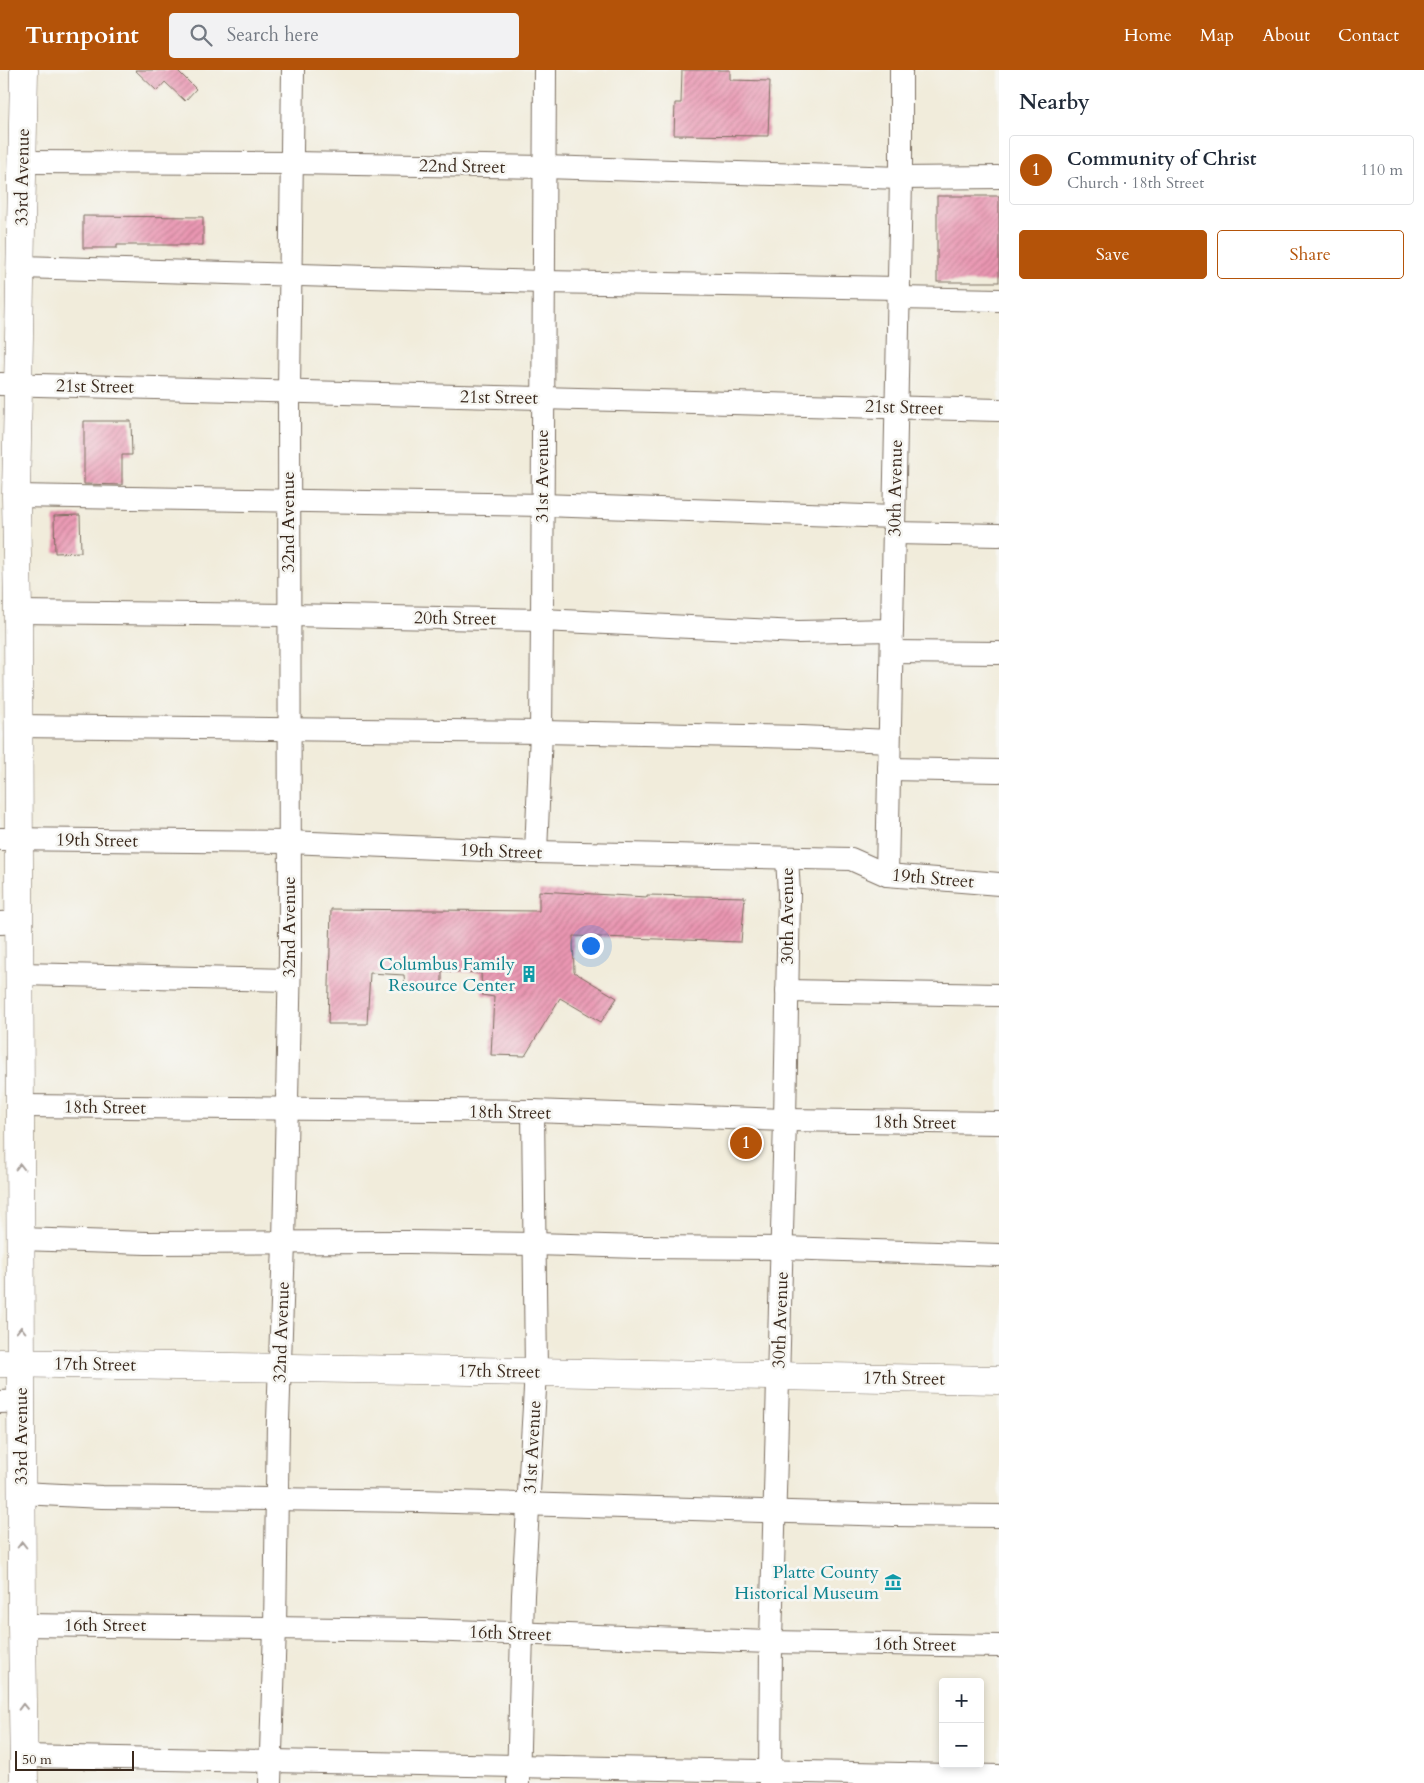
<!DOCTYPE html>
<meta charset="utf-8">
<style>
:root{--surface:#fff;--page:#f2f2f3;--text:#1f2937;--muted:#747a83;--line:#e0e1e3;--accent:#b45309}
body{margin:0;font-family:Cardo,serif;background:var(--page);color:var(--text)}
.controls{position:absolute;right:15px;bottom:15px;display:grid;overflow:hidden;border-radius:5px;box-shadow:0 2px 8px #0003}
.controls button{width:45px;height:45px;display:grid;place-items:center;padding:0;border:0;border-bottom:1px solid var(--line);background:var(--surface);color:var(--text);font:25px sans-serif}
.scale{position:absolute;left:15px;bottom:12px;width:119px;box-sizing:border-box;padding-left:5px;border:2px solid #3b2a1e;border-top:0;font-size:14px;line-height:18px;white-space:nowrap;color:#3b2a1e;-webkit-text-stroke:4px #f6f6f2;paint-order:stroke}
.you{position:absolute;left:590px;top:875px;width:18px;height:18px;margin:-12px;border:4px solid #fff;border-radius:50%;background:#1a73e8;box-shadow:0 0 0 8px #1a73e833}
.badge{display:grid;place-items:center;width:32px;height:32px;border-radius:50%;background:var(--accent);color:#fff;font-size:16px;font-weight:700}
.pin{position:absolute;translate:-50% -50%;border:2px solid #fff;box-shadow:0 1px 5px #0006}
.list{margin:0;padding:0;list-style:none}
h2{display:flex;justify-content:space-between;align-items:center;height:65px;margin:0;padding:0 20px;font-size:21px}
h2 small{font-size:16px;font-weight:400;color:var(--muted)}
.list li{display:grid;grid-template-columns:32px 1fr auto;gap:15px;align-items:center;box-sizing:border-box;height:70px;margin:0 10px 10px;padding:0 10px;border:1px solid var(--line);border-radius:5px}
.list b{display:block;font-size:19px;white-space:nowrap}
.list p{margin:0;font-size:16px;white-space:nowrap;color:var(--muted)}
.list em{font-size:16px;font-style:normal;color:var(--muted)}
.actions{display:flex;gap:10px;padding:15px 20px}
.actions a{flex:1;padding:11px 0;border:1px solid var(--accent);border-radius:5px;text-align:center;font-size:18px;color:var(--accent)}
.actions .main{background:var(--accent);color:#fff}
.icon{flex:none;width:28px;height:28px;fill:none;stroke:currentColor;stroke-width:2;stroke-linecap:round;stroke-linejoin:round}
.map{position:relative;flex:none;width:999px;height:1713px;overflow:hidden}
header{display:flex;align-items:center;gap:30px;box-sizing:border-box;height:70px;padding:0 25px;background:var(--accent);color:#fff}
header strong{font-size:24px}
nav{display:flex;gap:28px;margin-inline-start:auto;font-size:18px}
.search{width:350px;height:45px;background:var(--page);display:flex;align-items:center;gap:12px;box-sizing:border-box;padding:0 18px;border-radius:5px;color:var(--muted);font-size:19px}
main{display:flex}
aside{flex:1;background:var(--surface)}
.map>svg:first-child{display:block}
.building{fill:url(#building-hatch)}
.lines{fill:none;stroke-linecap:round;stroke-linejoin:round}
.minor-casing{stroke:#7b6e60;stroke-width:24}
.major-casing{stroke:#7b6e60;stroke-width:29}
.highway-casing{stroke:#7b6e60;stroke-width:29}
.minor{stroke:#fff;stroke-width:22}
.major{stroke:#fff;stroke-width:28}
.highway{stroke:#fff;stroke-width:28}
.oneway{stroke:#a79f9a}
.labels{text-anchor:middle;stroke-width:5;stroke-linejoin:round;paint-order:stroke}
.street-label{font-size:18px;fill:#3b2a1e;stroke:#f6f6f2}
.culture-label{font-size:18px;fill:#0d838f;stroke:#f6f6f2;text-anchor:end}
</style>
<header>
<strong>Turnpoint</strong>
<div class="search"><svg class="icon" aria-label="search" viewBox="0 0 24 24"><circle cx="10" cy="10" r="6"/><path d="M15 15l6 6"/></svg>Search here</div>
<nav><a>Home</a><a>Map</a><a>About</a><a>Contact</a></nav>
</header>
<main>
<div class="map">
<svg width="999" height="1713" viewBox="0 0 999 1713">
<defs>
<pattern id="building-hatch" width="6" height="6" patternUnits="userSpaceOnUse" patternTransform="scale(1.25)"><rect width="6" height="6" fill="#ea96b2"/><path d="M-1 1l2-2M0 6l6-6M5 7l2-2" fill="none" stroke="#bf7b90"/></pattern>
</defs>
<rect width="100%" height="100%" fill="#f6f6f2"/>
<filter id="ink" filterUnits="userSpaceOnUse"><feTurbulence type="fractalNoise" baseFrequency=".02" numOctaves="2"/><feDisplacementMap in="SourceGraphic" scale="10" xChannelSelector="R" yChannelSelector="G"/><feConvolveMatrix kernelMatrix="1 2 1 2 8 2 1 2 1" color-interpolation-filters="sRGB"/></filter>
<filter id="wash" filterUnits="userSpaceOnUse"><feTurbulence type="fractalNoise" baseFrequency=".0096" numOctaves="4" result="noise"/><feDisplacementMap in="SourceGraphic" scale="20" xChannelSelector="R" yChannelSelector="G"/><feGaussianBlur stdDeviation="1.12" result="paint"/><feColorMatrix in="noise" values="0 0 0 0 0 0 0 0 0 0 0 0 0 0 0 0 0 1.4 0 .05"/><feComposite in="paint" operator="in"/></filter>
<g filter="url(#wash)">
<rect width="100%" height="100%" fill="#f1ecdb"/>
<g id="blocks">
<!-- building -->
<g class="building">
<polygon points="135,0 177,0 196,19 185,31 165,12 157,21"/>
<polygon points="682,0 730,0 730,10 770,11 768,66 674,65 675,33 681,33"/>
<rect x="937" y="126" width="62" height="86"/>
<polygon points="83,146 203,147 203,175 117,175 117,178 83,178"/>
<polygon points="84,351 131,351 132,385 122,385 122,415 84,414"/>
<polygon points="80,445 81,482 55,483 54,446"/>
<polygon points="539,821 647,827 647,825 745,827 741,872 573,866 574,902 617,928 601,952 560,928 525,986 491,985 494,927 482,925 481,903 442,901 442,919 405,918 404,905 370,903 367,954 328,954 331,839 539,841"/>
</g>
</g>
</g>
<g filter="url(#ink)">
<use href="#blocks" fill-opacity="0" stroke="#7b6e60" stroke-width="1"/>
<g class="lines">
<!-- minor casing -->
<g class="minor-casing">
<g id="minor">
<polyline points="23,92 292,93 544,97 901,108 999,107"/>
<polyline points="21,197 543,212 899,218"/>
<polyline points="899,228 999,230"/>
<polyline points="0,314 999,340"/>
<polyline points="16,426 542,435 894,447"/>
<polyline points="894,463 999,465"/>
<polyline points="18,542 288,545 542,550 798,562 892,560"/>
<polyline points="892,582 999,583"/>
<polyline points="17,656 541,662 802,667 889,671"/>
<polyline points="889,699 999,701"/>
<polyline points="0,769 288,772 536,782 851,789 887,805 999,814"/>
<polyline points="536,782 541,662 542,550 545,0"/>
<polyline points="887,805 901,108 901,0"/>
<polyline points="0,853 19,852"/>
<polyline points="20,904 289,910"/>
<polyline points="787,921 999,925"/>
<polyline points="21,1036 533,1041 785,1050 999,1053"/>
<polyline points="20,1169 146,1173 409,1172 535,1174 640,1177 782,1178 999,1185"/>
<polyline points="0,1332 22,1331"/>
<polyline points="21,1423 102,1427 419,1431 894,1445 999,1446"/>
<polyline points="22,1555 425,1560 771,1572 999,1576"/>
<polyline points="23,1686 999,1706"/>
<polyline points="270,1713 275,1557 278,1351 284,1173 290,886 289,321 293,0"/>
<polyline points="518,1713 523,1525 536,1302 533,1041"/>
<polyline points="770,1713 771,1572 785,1050 789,823 787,788"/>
</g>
</g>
<!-- major casing -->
<g class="major-casing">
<polyline id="major" points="0,1293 999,1310"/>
</g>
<!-- highway casing -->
<g class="highway-casing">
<polyline id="highway" points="24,0 16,426 18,542 22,1555 24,1713"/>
</g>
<!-- minor -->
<use href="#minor" class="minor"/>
<!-- major -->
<use href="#major" class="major"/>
<!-- highway -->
<use href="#highway" class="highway"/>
</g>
<!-- one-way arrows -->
<defs><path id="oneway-chevron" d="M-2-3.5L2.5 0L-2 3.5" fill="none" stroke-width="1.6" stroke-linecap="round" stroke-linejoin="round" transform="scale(1.25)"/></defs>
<g class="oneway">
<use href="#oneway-chevron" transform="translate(20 1097) rotate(-90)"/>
<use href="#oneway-chevron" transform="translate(21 1260) rotate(-90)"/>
<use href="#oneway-chevron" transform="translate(22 1475) rotate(-90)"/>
<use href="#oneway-chevron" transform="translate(23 1637) rotate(-91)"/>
</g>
</g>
<!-- icons -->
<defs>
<g id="building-bare" transform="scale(1.35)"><path d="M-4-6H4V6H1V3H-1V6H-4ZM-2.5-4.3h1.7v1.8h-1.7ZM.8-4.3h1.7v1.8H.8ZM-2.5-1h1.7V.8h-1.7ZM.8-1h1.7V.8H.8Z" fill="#0f9aa8" stroke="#f6f6f2" stroke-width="2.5" paint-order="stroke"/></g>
<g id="museum-bare" transform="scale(1.35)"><path d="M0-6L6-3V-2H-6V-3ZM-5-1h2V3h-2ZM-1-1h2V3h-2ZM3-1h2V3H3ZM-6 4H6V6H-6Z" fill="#0f9aa8" stroke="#f6f6f2" stroke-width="2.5" paint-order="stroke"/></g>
</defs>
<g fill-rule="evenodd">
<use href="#building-bare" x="529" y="904"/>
<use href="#museum-bare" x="893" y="1512"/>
</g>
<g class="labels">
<!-- street labels -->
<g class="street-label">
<text transform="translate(462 96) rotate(1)" y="6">22nd Street</text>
<text transform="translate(22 107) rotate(-89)" y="6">33rd Avenue</text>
<text transform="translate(95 316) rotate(1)" y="6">21st Street</text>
<text transform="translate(499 327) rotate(1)" y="6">21st Street</text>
<text transform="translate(904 337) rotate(2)" y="6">21st Street</text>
<text transform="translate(542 406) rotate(-90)" y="6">31st Avenue</text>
<text transform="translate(895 418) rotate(-89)" y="6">30th Avenue</text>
<text transform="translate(288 452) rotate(-90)" y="6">32nd Avenue</text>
<text transform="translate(455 548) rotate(1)" y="6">20th Street</text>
<text transform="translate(97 770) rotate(1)" y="6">19th Street</text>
<text transform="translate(501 781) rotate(2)" y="6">19th Street</text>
<text transform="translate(933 808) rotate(5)" y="6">19th Street</text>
<text transform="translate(787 846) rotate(-90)" y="6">30th Avenue</text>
<text transform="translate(289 857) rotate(-90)" y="6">32nd Avenue</text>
<text transform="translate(105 1037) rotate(1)" y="6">18th Street</text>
<text transform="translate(510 1042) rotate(1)" y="6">18th Street</text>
<text transform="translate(915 1052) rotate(1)" y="6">18th Street</text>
<text transform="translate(780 1250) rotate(-88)" y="6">30th Avenue</text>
<text transform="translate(281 1262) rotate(-88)" y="6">32nd Avenue</text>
<text transform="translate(95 1294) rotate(1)" y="6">17th Street</text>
<text transform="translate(499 1301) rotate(1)" y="6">17th Street</text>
<text transform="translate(904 1308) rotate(1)" y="6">17th Street</text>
<text transform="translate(21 1366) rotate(-90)" y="6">33rd Avenue</text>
<text transform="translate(532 1377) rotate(-87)" y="6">31st Avenue</text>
<text x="105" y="1561">16th Street</text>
<text transform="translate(510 1563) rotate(2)" y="6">16th Street</text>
<text transform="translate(915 1574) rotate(1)" y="6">16th Street</text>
</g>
<!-- culture labels -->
<g class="culture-label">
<text x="515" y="900">Columbus Family<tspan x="515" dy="21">Resource Center</tspan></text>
<text x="879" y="1508">Platte County<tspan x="879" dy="21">Historical Museum</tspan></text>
</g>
</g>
</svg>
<div class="controls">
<button>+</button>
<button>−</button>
</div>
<div class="scale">50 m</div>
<div class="you"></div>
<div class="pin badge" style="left:746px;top:1073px">1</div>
</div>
<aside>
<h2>Nearby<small></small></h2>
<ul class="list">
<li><span class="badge">1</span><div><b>Community of Christ</b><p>Church · 18th Street</p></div><em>110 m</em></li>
</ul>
<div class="actions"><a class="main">Save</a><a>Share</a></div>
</aside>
</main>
